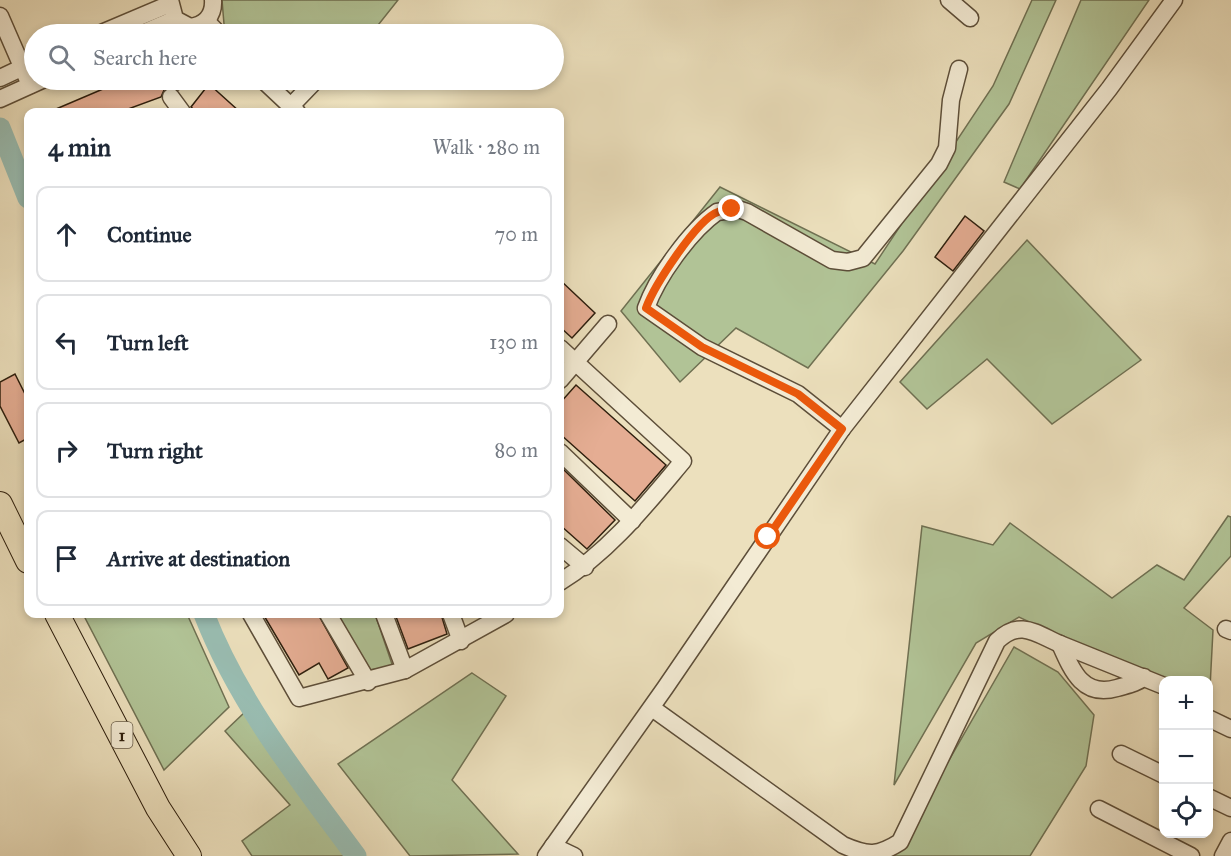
<!DOCTYPE html>
<meta charset="utf-8">
<style>
:root{--surface:#fff;--page:#f2f2f3;--text:#1f2937;--muted:#747a83;--line:#e0e1e3}
body{margin:0;font-family:"IM FELL Great Primer",serif;background:var(--page);color:var(--text)}
.controls{position:absolute;right:18px;bottom:18px;display:grid;overflow:hidden;border-radius:12px;box-shadow:0 3px 9px #0003}
.controls button{width:54px;height:54px;display:grid;place-items:center;padding:0;border:0;border-bottom:2px solid var(--line);background:var(--surface);color:var(--text);font:30px sans-serif}
.stop{position:absolute;width:18px;height:18px;margin:-14px;border:4px solid #ea580c;border-radius:50%;background:#fff}
.stop.end{background:#ea580c;border-color:#fff;box-shadow:0 2px 6px #0008}
.list{margin:0;padding:0;list-style:none}
h2{display:flex;justify-content:space-between;align-items:center;height:78px;margin:0;padding:0 24px;font-size:26px}
h2 small{font-size:20px;font-weight:400;color:var(--muted)}
.list li{display:grid;grid-template-columns:39px 1fr auto;gap:18px;align-items:center;box-sizing:border-box;height:96px;margin:0 12px 12px;padding:0 12px;border:2px solid var(--line);border-radius:12px}
.list b{display:block;font-size:22px;white-space:nowrap}
.list em{font-size:20px;font-style:normal;color:var(--muted)}
.icon{flex:none;width:33px;height:33px;fill:none;stroke:currentColor;stroke-width:2;stroke-linecap:round;stroke-linejoin:round}
.map{position:relative;flex:none;width:1231px;height:856px;overflow:hidden}
.search{position:absolute;background:var(--surface);box-shadow:0 3px 9px #0003;left:24px;top:24px;width:540px;height:66px;display:flex;align-items:center;gap:15px;box-sizing:border-box;padding:0 21px;border-radius:33px;color:var(--muted);font-size:22px}
.panel{position:absolute;background:var(--surface);box-shadow:0 3px 9px #0003;left:24px;top:108px;width:540px;height:510px;border-radius:12px}
.map>svg:first-child{display:block}
.green{fill:#b1c396;stroke:#6f7052;stroke-width:1.5}
.lines{fill:none;stroke-linecap:round;stroke-linejoin:round}
.river{stroke:#99bdb2;stroke-width:21}
.building{fill:#e5ad93;stroke:#2d1e0d;stroke-width:1.5}
.minor-casing{stroke:#5d4e39;stroke-width:19}
.highway-casing{stroke:#2d1e0d;stroke-width:26}
.minor{stroke:#f3ebd4;stroke-width:16}
.highway{stroke:#ece0bd;stroke-width:24}
.route{stroke:#ea580c;stroke-width:8}
.labels{text-anchor:middle;stroke-width:6;stroke-linejoin:round;paint-order:stroke}
.shield{fill:#f3ebd4;stroke:#685c49;stroke-width:1.5}
.shield-label{font-size:16px;font-weight:bold;fill:#2d1e0d}
</style>
<div class="map">
<svg width="1231" height="856" viewBox="0 0 1231 856">
<rect width="100%" height="100%" fill="#ece0bd"/>
<filter id="stains"><feTurbulence type="fractalNoise" baseFrequency=".00333" numOctaves="4"/><feColorMatrix values="0 0 0 0 .2 0 0 0 0 .09 0 0 0 0 .02 0 0 0 .5 -.17"/></filter>
<radialGradient id="worn" r=".72"><stop offset=".6" stop-color="#630" stop-opacity="0"/><stop offset="1" stop-color="#630" stop-opacity=".3"/></radialGradient>
<!-- green -->
<g class="green">
<polygon points="222,0 398,0 371,34 233,34 224,24"/>
<polygon points="1032,0 1056,0 1009,104 903,251 808,368 736,328 680,382 621,311 720,187 875,264 993,86"/>
<polygon points="1081,0 1149,0 1020,189 1004,182"/>
<polygon points="1027,240 1141,360 1052,424 987,359 927,409 900,382"/>
<polygon points="1228,516 1231,517 1231,556 1184,608 1213,630 1209,707 1208,680 1164,680 1163,685 1019,617 976,643 894,785 922,526 993,545 1010,523 1112,598 1157,565 1184,580"/>
<polygon points="83,614 187,614 229,707 164,770"/>
<polygon points="335,614 375,614 393,667 369,670"/>
<polygon points="1014,647 1058,672 1094,715 1086,766 1030,856 894,856"/>
<polygon points="472,673 506,696 452,780 518,854 410,856 338,764"/>
<polygon points="244,713 346,856 252,856 242,841 290,805 225,731"/>
</g>
<g class="lines">
<!-- river -->
<g class="river">
<polyline points="0,128 28,198"/>
<path d="M204,614C239,704 299,779 356,856"/>
</g>
</g>
<!-- building -->
<g class="building">
<polygon points="124,80 202,80 178,90 170,87 165,88 161,97 120,112 49,112"/>
<polygon points="209,84 240,112 197,112 191,107"/>
<polygon points="965,216 984,231 953,271 935,257"/>
<polygon points="560,280 595,313 572,338 560,327"/>
<polygon points="15,374 28,400 28,438 19,443 0,406 0,382"/>
<polygon points="576,385 666,465 635,501 560,434 560,403"/>
<polygon points="560,466 615,520 587,549 560,525"/>
<polygon points="263,614 318,614 348,668 328,679 319,663 299,675"/>
<polygon points="395,614 441,614 447,634 408,649"/>
</g>
<g class="lines">
<!-- minor casing -->
<g class="minor-casing">
<g id="minor">
<path d="M170,0L175,19L190,27C205,25 214,16 213,0"/>
<polyline points="949,0 970,18"/>
<polyline points="0,16 30,85"/>
<polyline points="206,21 219,34"/>
<polyline points="99,34 170,4"/>
<polyline points="140,34 175,19"/>
<polyline points="0,78 34,62"/>
<polyline points="263,80 297,112"/>
<polyline points="171,97 182,112"/>
<polyline points="0,99 42,80"/>
<polyline points="290,107 316,80"/>
<path d="M560,348L683,461C646,505 609,552 560,582"/>
<polyline points="560,380 608,324"/>
<path d="M842,429L798,394L702,347L646,308C657,277 690,231 717,212L738,209L747,212L832,260L848,262L863,258L939,164L947,148L951,100L959,69"/>
<polyline points="560,452 632,521"/>
<polyline points="560,546 585,567"/>
<polyline points="251,614 299,698 405,670 506,614"/>
<polyline points="328,614 368,682"/>
<polyline points="384,614 405,670"/>
<polyline points="451,614 461,641"/>
<polyline points="1226,629 1231,631"/>
<path d="M1144,677C1136,684 1127,685 1117,688C1083,698 1072,671 1060,644L1164,686"/>
<path d="M652,708L843,845C868,856 878,856 900,842L997,641C1020,619 1035,633 1060,644"/>
<polyline points="1208,718 1231,729"/>
<polyline points="1121,754 1164,775"/>
<polyline points="1208,797 1231,808"/>
<polyline points="1099,809 1191,856"/>
<polyline points="553,846 574,856"/>
<polyline points="546,856 665,688 842,429 1109,89 1174,0"/>
<polyline points="1223,856 1231,841"/>
</g>
</g>
<!-- highway casing -->
<g class="highway-casing">
<g id="highway">
<polyline points="0,504 28,561"/>
<polyline points="57,614 158,808 189,856"/>
</g>
</g>
<!-- minor -->
<use href="#minor" class="minor"/>
<!-- highway -->
<use href="#highway" class="highway"/>
</g>
<g class="lines">
<!-- route -->
<path class="route" d="M732,209C727,210 722,210 718,212C697,219 654,286 646,308L702,347L798,394L842,429L768,537"/>
</g>
<g class="labels">
<!-- shield labels -->
<rect class="shield" x="111.5" y="722" width="21" height="26" rx="4.5"/>
<g class="shield-label">
<text x="122" y="741">1</text>
</g>
</g>
<rect width="100%" height="100%" filter="url(#stains)"/>
<rect width="100%" height="100%" fill="url(#worn)"/>
</svg>
<div class="controls">
<button>+</button>
<button>−</button>
<button><svg class="icon" aria-label="locate" viewBox="0 0 24 24"><circle cx="12" cy="12" r="6"/><path d="M12 2v4M12 18v4M2 12h4M18 12h4"/></svg></button>
</div>
<div class="stop" style="left:768px;top:537px"></div>
<div class="stop end" style="left:732px;top:209px"></div>
<div class="search"><svg class="icon" aria-label="search" viewBox="0 0 24 24"><circle cx="10" cy="10" r="6"/><path d="M15 15l6 6"/></svg>Search here</div>
<section class="panel">
<h2>4 min<small>Walk · 280 m</small></h2>
<ul class="list">
<li><svg class="icon" aria-label="ahead" viewBox="0 0 24 24"><path d="M12 20V5M6 11l6-6 6 6"/></svg><div><b>Continue</b></div><em>70 m</em></li>
<li><svg class="icon" aria-label="left" viewBox="0 0 24 24"><path d="M17 20v-9H6M10 6l-5 5 5 5"/></svg><div><b>Turn left</b></div><em>130 m</em></li>
<li><svg class="icon" aria-label="right" viewBox="0 0 24 24"><path d="M7 20v-9h11M14 6l5 5-5 5"/></svg><div><b>Turn right</b></div><em>80 m</em></li>
<li><svg class="icon" aria-label="arrive" viewBox="0 0 24 24"><path d="M6 21V4h12l-3 4 3 4H6"/></svg><div><b>Arrive at destination</b></div></li>
</ul>
</section>
</div>
